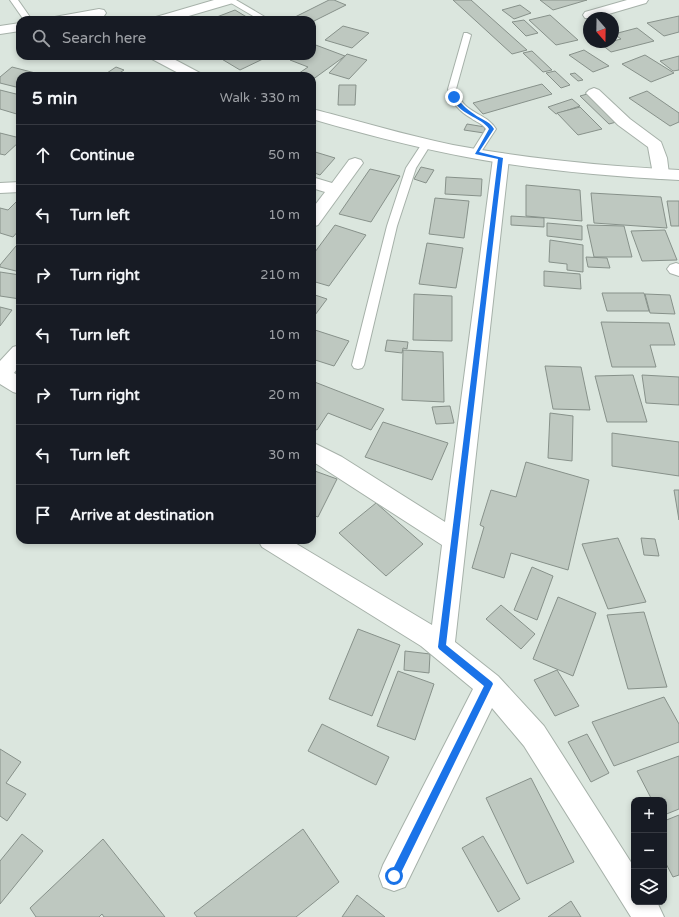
<!DOCTYPE html>
<meta charset="utf-8">
<style>
:root{--surface:#171b24;--page:#20242c;--text:#f1f3f6;--muted:#9ea1a6;--line:#363941}
body{margin:0;font-family:"Varela Round",sans-serif;background:var(--page);color:var(--text)}
.controls{position:absolute;right:12px;bottom:12px;display:grid;overflow:hidden;border-radius:8px;box-shadow:0 2px 6px #0003}
.controls button{width:36px;height:36px;display:grid;place-items:center;padding:0;border:0;border-bottom:1px solid var(--line);background:var(--surface);color:var(--text);font:20px sans-serif}
.compass{position:absolute;left:583px;top:12px;width:36px;height:36px;border-radius:50%;background:var(--surface);box-shadow:0 2px 6px #0003;rotate:160deg}
.stop{position:absolute;width:12px;height:12px;margin:-9px;border:3px solid #1a73e8;border-radius:50%;background:#fff}
.stop.end{background:#1a73e8;border-color:#fff;box-shadow:0 1px 4px #0008}
.list{margin:0;padding:0;list-style:none}
h2{display:flex;justify-content:space-between;align-items:center;height:52px;margin:0;padding:0 16px;font-size:17px}
h2 small{font-size:13px;font-weight:400;color:var(--muted)}
.list li{display:grid;grid-template-columns:26px 1fr auto;gap:12px;align-items:center;box-sizing:border-box;height:60px;padding:0 16px;border-top:1px solid var(--line)}
.list b{display:block;font-size:15px;white-space:nowrap}
.list em{font-size:13px;font-style:normal;color:var(--muted)}
.icon{flex:none;width:22px;height:22px;fill:none;stroke:currentColor;stroke-width:2;stroke-linecap:round;stroke-linejoin:round}
.map{position:relative;flex:none;width:679px;height:917px;overflow:hidden}
.search{position:absolute;background:var(--surface);box-shadow:0 2px 6px #0003;left:16px;top:16px;width:300px;height:44px;display:flex;align-items:center;gap:10px;box-sizing:border-box;padding:0 14px;border-radius:12px;color:var(--muted);font-size:15px}
.panel{position:absolute;background:var(--surface);box-shadow:0 2px 6px #0003;left:16px;top:72px;width:300px;height:472px;border-radius:12px}
.map>svg:first-child{display:block}
.building{fill:#bec8c0;stroke:#87918a}
.lines{fill:none;stroke-linecap:round;stroke-linejoin:round}
.lane-casing{stroke:#a6b1a9;stroke-width:2}
.street-casing{stroke:#a6b1a9;stroke-width:2}
.secondary-casing{stroke:#a6b1a9;stroke-width:2}
.lane{fill:#fff;fill-rule:evenodd}
.street{fill:#fff;fill-rule:evenodd}
.secondary{fill:#fff;fill-rule:evenodd}
.route{fill:#1a73e8}
</style>
<div class="map">
<svg width="679" height="917" viewBox="0 0 679 917">
<rect width="100%" height="100%" fill="#dbe6de"/>
<!-- building -->
<g class="building">
<polygon points="329,0 334,0 346,5 312,22 312,20 291,19"/>
<polygon points="453,0 471,0 527,50 512,54"/>
<polygon points="540,0 587,0 553,10"/>
<polygon points="520,5 531,13 514,19 502,10"/>
<polygon points="235,10 250,19 209,20"/>
<polygon points="550,15 578,40 556,45 529,20"/>
<polygon points="679,16 679,32 664,36 647,23"/>
<polygon points="524,20 538,33 526,36 512,22"/>
<polygon points="343,26 369,33 352,48 325,40"/>
<polygon points="637,28 654,41 611,52 601,44 621,39 614,34"/>
<polygon points="313,44 345,56 312,80 312,76 295,76 308,67 290,60 296,56 312,56"/>
<polygon points="584,50 609,66 593,72 569,55"/>
<polygon points="532,51 552,70 543,72 523,53"/>
<polygon points="347,54 367,60 349,79 329,73"/>
<polygon points="645,55 674,73 651,82 622,64"/>
<polygon points="225,56 261,56 265,58 240,70 220,58"/>
<polygon points="679,56 679,70 673,71 660,61"/>
<polygon points="12,67 47,76 20,76 20,88 0,83 0,77"/>
<polygon points="116,67 124,70 115,76 104,75"/>
<polygon points="555,71 570,85 561,88 546,73"/>
<polygon points="575,73 583,80 578,81 570,74"/>
<polygon points="542,84 552,94 483,114 473,103"/>
<polygon points="339,85 356,85 355,105 338,105"/>
<polygon points="0,90 20,95 20,115 0,109"/>
<polygon points="647,91 679,113 679,122 670,126 629,98"/>
<polygon points="591,93 620,121 609,124 580,96"/>
<polygon points="572,99 580,106 556,114 548,107"/>
<polygon points="580,107 602,129 578,135 557,113"/>
<polygon points="467,124 485,127 484,133 464,130"/>
<polygon points="0,133 20,138 20,141 5,155 0,154"/>
<polygon points="312,151 335,158 320,175 312,172"/>
<polygon points="421,167 434,170 426,183 414,179"/>
<polygon points="370,169 400,176 371,222 339,214"/>
<polygon points="446,177 482,179 481,196 445,194"/>
<polygon points="526,185 580,190 582,221 526,216"/>
<polygon points="591,193 661,197 667,228 594,223"/>
<polygon points="435,198 469,201 464,238 429,234"/>
<polygon points="17,201 20,202 20,229 13,237 0,233 0,208 8,210"/>
<polygon points="667,201 679,201 679,226 671,226"/>
<polygon points="511,216 544,218 544,227 511,225"/>
<polygon points="547,223 582,226 582,240 547,236"/>
<polygon points="335,225 366,235 329,286 312,281 312,256"/>
<polygon points="587,225 624,226 632,257 594,257"/>
<polygon points="665,230 677,260 642,261 631,231"/>
<polygon points="550,240 583,245 583,272 567,270 567,264 549,262"/>
<polygon points="427,243 463,248 456,288 419,284"/>
<polygon points="16,246 20,247 20,272 0,267 0,265"/>
<polygon points="586,257 607,258 610,268 588,267"/>
<polygon points="544,271 580,274 581,289 544,286"/>
<polygon points="0,272 20,275 20,299 0,296"/>
<polygon points="602,293 644,293 649,311 607,311"/>
<polygon points="312,294 327,299 312,319"/>
<polygon points="414,294 452,296 452,341 413,340"/>
<polygon points="645,294 670,295 675,314 650,313"/>
<polygon points="0,307 12,310 0,326"/>
<polygon points="601,322 669,323 675,345 650,345 656,367 612,367"/>
<polygon points="315,330 349,341 334,366 312,359 312,335"/>
<polygon points="387,340 408,342 407,349 403,348 402,353 385,351"/>
<polygon points="403,350 443,352 444,402 402,400"/>
<polygon points="545,366 581,367 590,410 553,409"/>
<polygon points="633,375 647,422 607,422 595,376"/>
<polygon points="642,375 679,377 679,405 646,403"/>
<polygon points="312,381 384,409 371,430 328,413 317,430 312,428"/>
<polygon points="450,406 454,423 436,424 432,407"/>
<polygon points="550,413 573,416 572,461 548,458"/>
<polygon points="383,422 448,443 432,480 365,457"/>
<polygon points="612,433 679,442 679,476 612,466"/>
<polygon points="526,462 589,480 568,570 511,553 504,578 472,568 484,527 480,525 491,490 516,497"/>
<polygon points="312,470 337,479 318,517 312,515"/>
<polygon points="674,490 679,490 679,520"/>
<polygon points="376,503 423,544 386,576 339,533"/>
<polygon points="618,538 646,602 608,609 582,544"/>
<polygon points="641,538 655,539 659,556 644,555"/>
<polygon points="532,567 553,576 537,620 514,610"/>
<polygon points="558,597 596,613 573,676 533,659"/>
<polygon points="501,605 535,634 521,649 486,619"/>
<polygon points="644,612 667,687 628,689 607,615"/>
<polygon points="358,629 400,645 372,716 329,699"/>
<polygon points="405,651 430,654 429,673 404,670"/>
<polygon points="557,670 579,706 555,716 534,680"/>
<polygon points="398,671 434,684 415,740 377,726"/>
<polygon points="664,697 679,724 679,742 614,766 592,722"/>
<polygon points="322,724 389,757 376,785 308,751"/>
<polygon points="587,734 609,773 591,782 568,742"/>
<polygon points="0,749 21,762 6,783 26,794 7,821 0,816"/>
<polygon points="679,756 679,809 664,815 664,800 652,800 637,771"/>
<polygon points="531,778 574,862 527,884 486,798"/>
<polygon points="679,815 679,875 673,877 664,860 664,821"/>
<polygon points="303,829 339,882 296,917 197,917 194,913"/>
<polygon points="22,834 43,851 0,904 0,861"/>
<polygon points="483,836 520,899 498,912 462,848"/>
<polygon points="103,839 165,917 104,917 102,914 99,917 36,917 30,908"/>
<polygon points="357,895 385,917 342,917"/>
<polygon points="571,901 581,917 548,917"/>
</g>
<g class="lines">
<!-- lane casing -->
<g class="lane-casing">
<g id="lane">
<polygon points="10,0 18,0 32,20 24,20"/>
<polygon points="226,0 236,0 270,20 260,20"/>
<path d="M464,33H467L471,35L456,89C463,115 485,111 496,129L479,155L476,156L471,153L486,129C482,123 476,122 471,118C460,112 451,102 448,89Z"/>
<polygon points="426,141 431,144 416,168 397,226 364,365 362,368 358,369 354,368 352,365 387,226 406,168 423,142"/>
</g>
</g>
<!-- street casing -->
<g class="street-casing">
<g id="street">
<polygon points="214,0 235,0 233,3 175,20 154,20 156,17"/>
<polygon points="627,0 648,0 646,3 595,18 585,18 583,15 585,12"/>
<polygon points="594,88 599,90 630,119 661,142 667,158 669,174 667,178 661,179 655,178 653,174 648,147 618,125 586,93 589,90"/>
<polygon points="501,153 507,155 509,158 455,642 498,676 544,726 634,867 634,902 657,902 664,917 631,917 524,746 492,708 405,887 394,891 383,887 379,876 383,865 473,689 421,646 262,547 258,540 290,540 432,625 442,545 312,461 312,442 342,457 445,522 493,158 495,155"/>
<polygon points="355,158 361,160 363,163 318,225 312,227 312,209 325,192 312,188 312,177 332,183 349,160"/>
<polygon points="20,182 20,192 0,193 0,183"/>
<polygon points="676,263 679,264 679,276 670,273 667,269 670,265"/>
<polygon points="20,345 20,365 14,373 20,376 20,394 13,392 0,384 0,361 13,347"/>
</g>
</g>
<!-- secondary casing -->
<g class="secondary-casing">
<g id="secondary">
<polygon points="99,9 104,10 106,13 104,16 83,20 53,20 55,17 60,16"/>
<polygon points="20,23 20,31 0,34 0,26"/>
<polygon points="150,56 168,56 200,73 202,76 184,76 152,59"/>
<path d="M312,109C359,121 405,135 453,145C528,159 603,166 679,170V180C619,177 560,172 501,163C437,153 374,137 312,119Z"/>
</g>
</g>
<!-- lane -->
<use href="#lane" class="lane"/>
<!-- street -->
<use href="#street" class="street"/>
<!-- secondary -->
<use href="#secondary" class="secondary"/>
</g>
<!-- route -->
<path class="route" d="M452,96H455C461,103 466,109 474,114C481,120 489,120 494,129L479,152L503,158L446,645L492,682L493,684L398,879L394,881L391,879L390,876L391,873L484,686L439,649L438,647L498,159L475,154L489,129C482,117 456,114 452,96Z"/>
</svg>
<div class="controls">
<button>+</button>
<button>−</button>
<button><svg class="icon" aria-label="layers" viewBox="0 0 24 24"><path d="M12 4l9 5-9 5-9-5zM3 14l9 5 9-5"/></svg></button>
</div>
<svg class="compass" viewBox="-18 -18 36 36"><path d="M0-13l5 13h-10z" fill="#e53935"/><path d="M0 13l5-13h-10z" fill="#9ea1a6"/></svg>
<div class="stop" style="left:394px;top:876px"></div>
<div class="stop end" style="left:454px;top:97px"></div>
<div class="search"><svg class="icon" aria-label="search" viewBox="0 0 24 24"><circle cx="10" cy="10" r="6"/><path d="M15 15l6 6"/></svg>Search here</div>
<section class="panel">
<h2>5 min<small>Walk · 330 m</small></h2>
<ul class="list">
<li><svg class="icon" aria-label="ahead" viewBox="0 0 24 24"><path d="M12 20V5M6 11l6-6 6 6"/></svg><div><b>Continue</b></div><em>50 m</em></li>
<li><svg class="icon" aria-label="left" viewBox="0 0 24 24"><path d="M17 20v-9H6M10 6l-5 5 5 5"/></svg><div><b>Turn left</b></div><em>10 m</em></li>
<li><svg class="icon" aria-label="right" viewBox="0 0 24 24"><path d="M7 20v-9h11M14 6l5 5-5 5"/></svg><div><b>Turn right</b></div><em>210 m</em></li>
<li><svg class="icon" aria-label="left" viewBox="0 0 24 24"><path d="M17 20v-9H6M10 6l-5 5 5 5"/></svg><div><b>Turn left</b></div><em>10 m</em></li>
<li><svg class="icon" aria-label="right" viewBox="0 0 24 24"><path d="M7 20v-9h11M14 6l5 5-5 5"/></svg><div><b>Turn right</b></div><em>20 m</em></li>
<li><svg class="icon" aria-label="left" viewBox="0 0 24 24"><path d="M17 20v-9H6M10 6l-5 5 5 5"/></svg><div><b>Turn left</b></div><em>30 m</em></li>
<li><svg class="icon" aria-label="arrive" viewBox="0 0 24 24"><path d="M6 21V4h12l-3 4 3 4H6"/></svg><div><b>Arrive at destination</b></div></li>
</ul>
</section>
</div>
